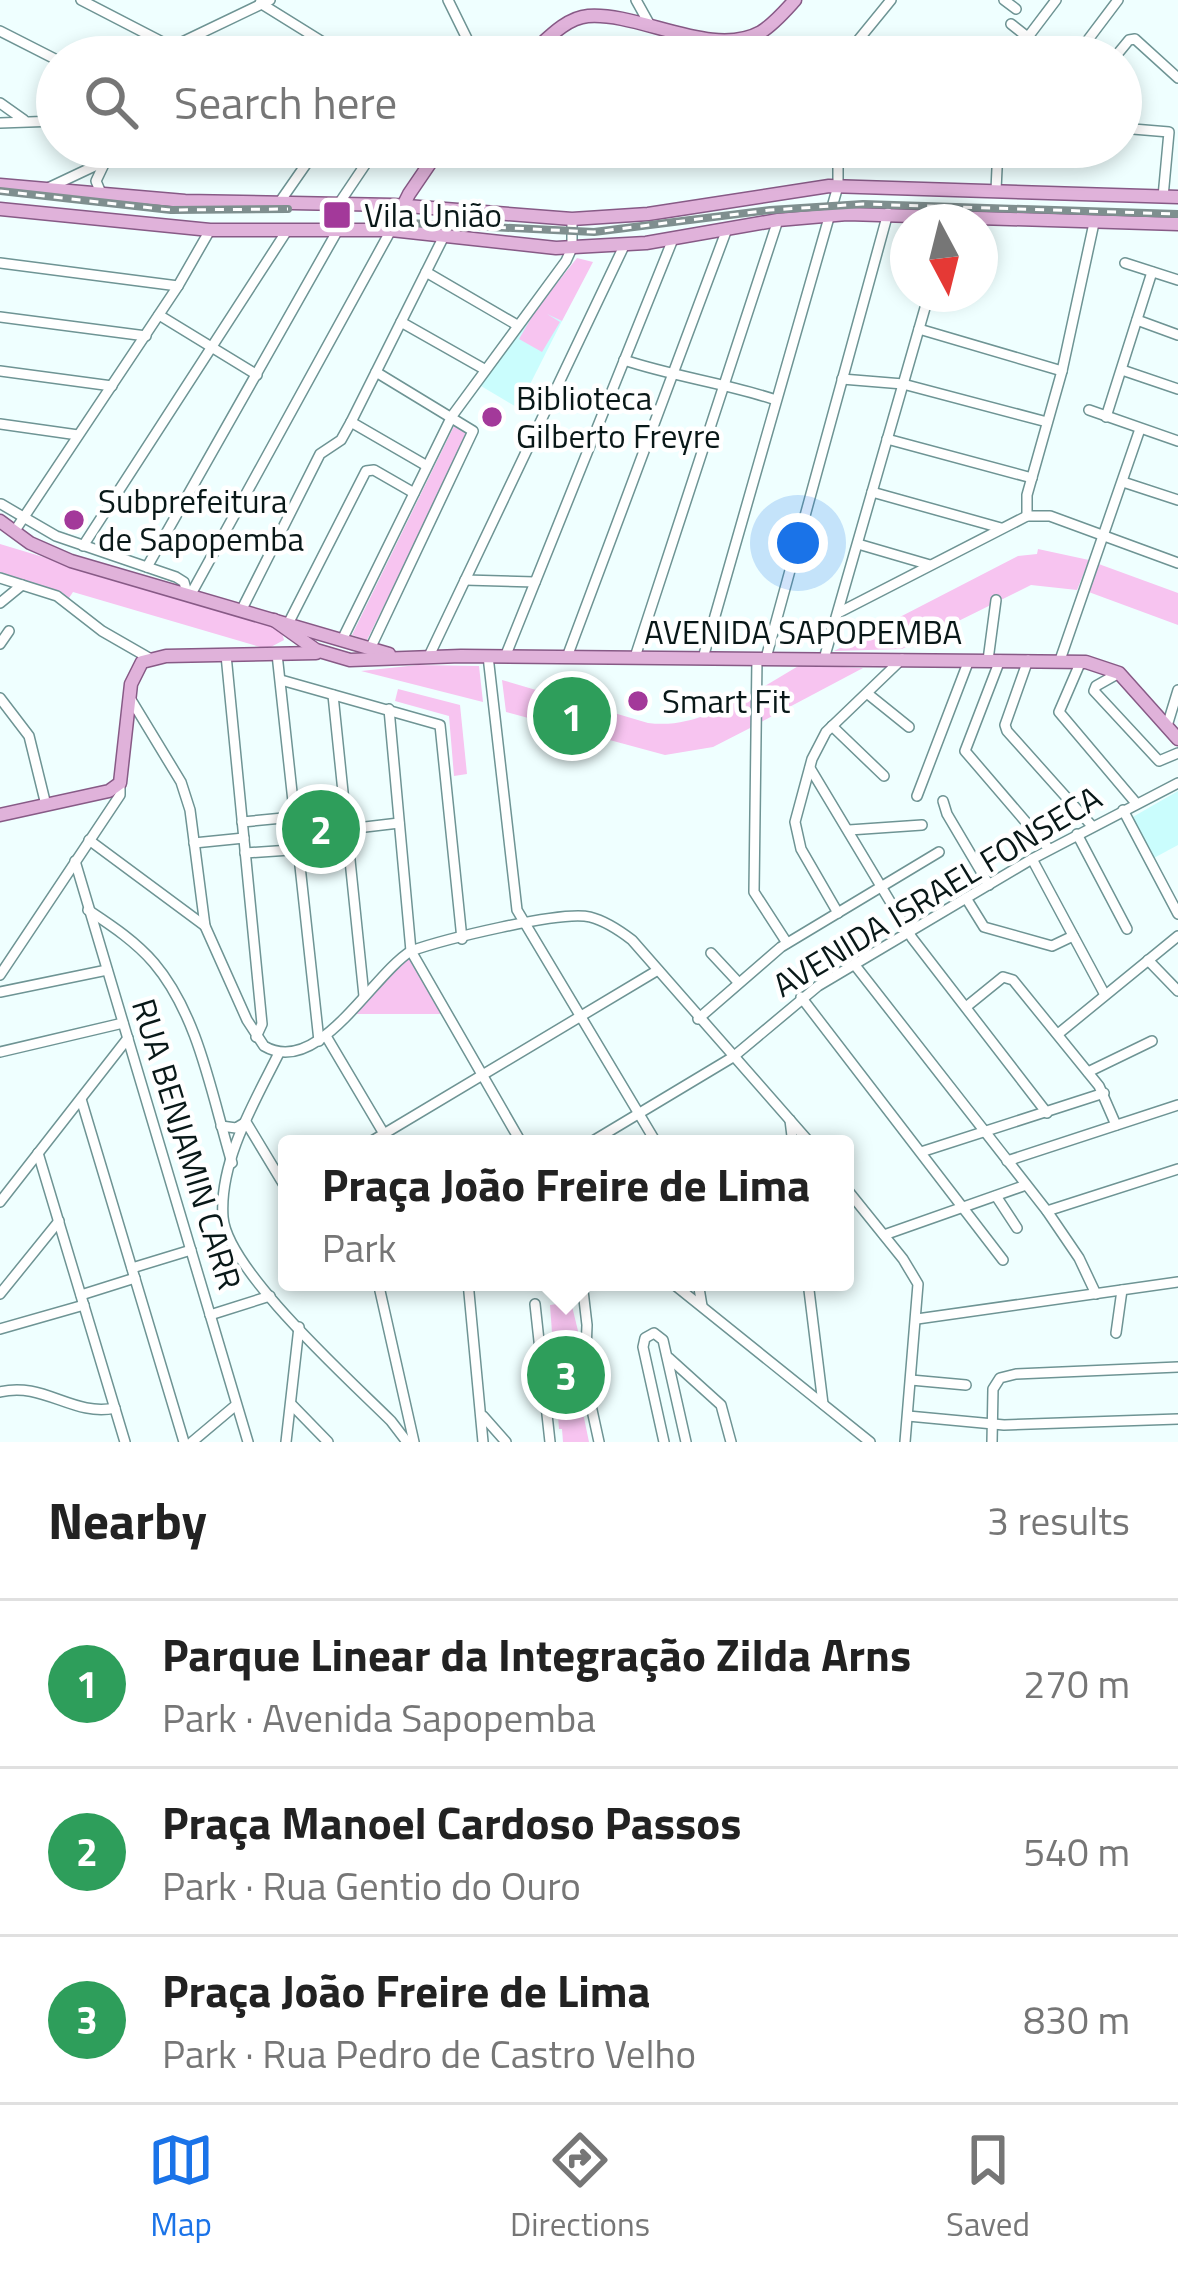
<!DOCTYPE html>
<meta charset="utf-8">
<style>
:root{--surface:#fff;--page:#f6f6f6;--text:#222;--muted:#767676;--line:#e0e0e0;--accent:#1a73e8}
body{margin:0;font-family:"Titillium Web",sans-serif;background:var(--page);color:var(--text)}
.compass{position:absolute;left:890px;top:204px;width:108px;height:108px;border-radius:50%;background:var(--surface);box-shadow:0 6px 18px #0003;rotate:173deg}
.you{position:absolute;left:798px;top:543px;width:42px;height:42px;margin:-30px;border:9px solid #fff;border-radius:50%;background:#1a73e8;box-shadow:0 0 0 18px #1a73e833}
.badge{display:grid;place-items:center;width:78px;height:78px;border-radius:50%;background:var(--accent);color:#fff;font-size:39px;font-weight:700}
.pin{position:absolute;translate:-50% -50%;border:6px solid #fff;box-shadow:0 3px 12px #0006}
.popup{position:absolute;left:278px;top:1135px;width:576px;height:156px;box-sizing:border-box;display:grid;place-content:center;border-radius:12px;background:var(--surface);filter:drop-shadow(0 3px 9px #0005);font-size:39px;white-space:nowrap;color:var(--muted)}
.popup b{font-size:45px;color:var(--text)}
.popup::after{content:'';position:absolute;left:50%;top:100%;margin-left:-24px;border:24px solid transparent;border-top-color:var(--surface)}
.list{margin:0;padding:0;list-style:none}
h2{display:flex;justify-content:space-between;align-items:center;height:156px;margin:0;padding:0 48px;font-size:51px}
h2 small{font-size:39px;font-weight:400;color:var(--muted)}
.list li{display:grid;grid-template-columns:78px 1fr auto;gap:36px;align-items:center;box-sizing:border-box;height:168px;padding:0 48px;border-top:3px solid var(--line)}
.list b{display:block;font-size:45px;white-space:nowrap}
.list p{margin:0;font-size:39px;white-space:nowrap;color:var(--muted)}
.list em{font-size:39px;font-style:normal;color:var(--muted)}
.icon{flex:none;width:66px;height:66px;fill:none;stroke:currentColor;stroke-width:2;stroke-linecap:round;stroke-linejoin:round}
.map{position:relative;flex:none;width:1178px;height:1442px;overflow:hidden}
.search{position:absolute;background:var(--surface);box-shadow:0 6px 18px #0003;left:36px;right:36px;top:36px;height:132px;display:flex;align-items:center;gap:30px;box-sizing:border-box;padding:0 42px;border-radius:66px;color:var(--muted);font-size:45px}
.sheet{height:660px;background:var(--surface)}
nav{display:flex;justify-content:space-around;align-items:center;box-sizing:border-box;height:168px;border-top:3px solid var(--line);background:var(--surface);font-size:33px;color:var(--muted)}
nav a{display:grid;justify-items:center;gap:6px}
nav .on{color:var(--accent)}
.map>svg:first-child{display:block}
.built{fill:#cafdfd}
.green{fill:#f7c4f0}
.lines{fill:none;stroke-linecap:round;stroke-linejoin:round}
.minor-casing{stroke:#6e9494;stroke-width:12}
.major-casing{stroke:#875a86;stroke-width:15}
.minor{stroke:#fff;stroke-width:9}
.major{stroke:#e0b2da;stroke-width:12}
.rail-casing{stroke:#7f8f8f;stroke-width:8}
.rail{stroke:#fff;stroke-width:3;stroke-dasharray:9;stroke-linecap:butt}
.poi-dot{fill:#a3399a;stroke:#fff;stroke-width:4.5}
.labels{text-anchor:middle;stroke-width:9;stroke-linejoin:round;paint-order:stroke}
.poi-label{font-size:33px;fill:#091818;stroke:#fff;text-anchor:start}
.street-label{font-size:33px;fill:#091818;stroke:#fff}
</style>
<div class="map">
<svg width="1178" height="1442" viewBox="0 0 1178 1442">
<rect width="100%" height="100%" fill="#efffff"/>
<!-- built -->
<g class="built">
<polygon points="537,308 562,321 518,408 481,386"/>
<polygon points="1178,791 1178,845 1152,859 1131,818"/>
</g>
<!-- green -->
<g class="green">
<polygon points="577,258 593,262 562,321 547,314 560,322 542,352 519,339 537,308"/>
<polygon points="456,422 470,433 367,640 352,635"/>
<polygon points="0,544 266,624 281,629 284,640 267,649 73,592 69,598 0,572"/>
<polygon points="1038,549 1089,560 1077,590 1031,585 902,649 834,651 1018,556 1037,554"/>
<polygon points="1096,563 1178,593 1178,625 1086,591"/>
<polygon points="418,665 479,666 483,702 361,671"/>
<polygon points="800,665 863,668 761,722 760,689"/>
<path d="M502,680L648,723C689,728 718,710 754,692V726L713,747L665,755L506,712Z"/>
<polygon points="398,689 460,705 467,774 454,776 449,716 395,701"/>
<polygon points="411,951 446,1014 348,1014"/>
<polygon points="571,1302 578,1331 576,1379 589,1442 563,1442 562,1429 559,1429 550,1305"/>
</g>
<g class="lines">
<!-- minor casing -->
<g class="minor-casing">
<g id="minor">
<polyline points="81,0 172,47"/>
<polyline points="448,0 476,57"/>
<polyline points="636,0 651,27"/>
<polyline points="1004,0 1016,9"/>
<polyline points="260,3 347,57"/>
<polyline points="1011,24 1053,57"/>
<polyline points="0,31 57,60"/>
<polyline points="1028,37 1056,0"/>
<polyline points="739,39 764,46 977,57"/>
<polyline points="851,49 891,0"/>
<polyline points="151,57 270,0"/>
<polyline points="1075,57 1118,0"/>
<polyline points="1115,57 1129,40 1135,39 1178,78"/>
<polyline points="0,103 24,120"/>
<polyline points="0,123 57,121"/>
<polyline points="1121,128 1169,132 1163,197"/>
<polyline points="48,188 135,147"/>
<polyline points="996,190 998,147"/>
<polyline points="101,193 96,181 106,160"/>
<polyline points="340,202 377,147"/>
<polyline points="279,203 318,147"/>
<polyline points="0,263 178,286"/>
<polyline points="1125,263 1178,280"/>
<polyline points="426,272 517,325"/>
<polyline points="159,315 257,375"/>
<polyline points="0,317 146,336"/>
<polyline points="1137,320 1178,335"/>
<polyline points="401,322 484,369"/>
<polyline points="919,329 1062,371"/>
<path d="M624,360C675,377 726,383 776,400"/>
<polyline points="1122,370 1178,389"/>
<polyline points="0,371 112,386"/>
<polyline points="842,379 903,384 1047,422"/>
<polyline points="1089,410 1178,441"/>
<polyline points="1106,417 1152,272"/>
<polyline points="351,422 427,466"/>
<polyline points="0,424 78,435"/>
<polyline points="887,439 1032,478"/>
<polyline points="1123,482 1178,500"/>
<polyline points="872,492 1001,528"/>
<polyline points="1,504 56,536 176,577 184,582 187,593"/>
<polyline points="1027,516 1027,495 1062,371 1094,223"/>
<polyline points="14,532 178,286 210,230"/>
<polyline points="858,544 930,565"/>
<polyline points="83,546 288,229"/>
<polyline points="147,567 339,228"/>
<polyline points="0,578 57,596 102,631 149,658"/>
<polyline points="465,580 535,582"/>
<polyline points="191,594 391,230"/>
<polyline points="0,603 22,585"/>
<polyline points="242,609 320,454 341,440 351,422 445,234"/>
<polyline points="838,613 1027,516 1050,516 1178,563"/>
<polyline points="288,624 366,471 374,470 414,493"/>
<polyline points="342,640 452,416 566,261 572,248 572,219"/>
<polyline points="0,644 9,631"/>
<polyline points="370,649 473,431 376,372"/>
<polyline points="277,654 319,1041"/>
<polyline points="226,655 262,1024 256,1037"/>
<polyline points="429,656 624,246"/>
<polyline points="488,656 517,910 657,1144"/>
<polyline points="505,657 673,239"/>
<polyline points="567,657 727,229"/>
<polyline points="635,657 778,220"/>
<polyline points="703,658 838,186 838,147"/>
<polyline points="757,658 754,892 787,943"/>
<polyline points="766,658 888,213"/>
<polyline points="824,659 929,294"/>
<polyline points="988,660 996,600"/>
<polyline points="1000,660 965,751 1049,849"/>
<polyline points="1028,660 1005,725 1007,731 1092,826"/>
<polyline points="1060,660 1140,429"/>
<polyline points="1081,661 1059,712 1136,803"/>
<polyline points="1119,673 1096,686 1094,691 1159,761 1178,753"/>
<polyline points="281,680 440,725 462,939"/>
<polyline points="868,694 909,727"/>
<polyline points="333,695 364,996"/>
<polyline points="0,698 29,736 46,805"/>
<path d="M130,698L181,782L190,810L205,926L247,1020L264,1046C318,1078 372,975 411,951C442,940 561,910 590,917C606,921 619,930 632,940L811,1144"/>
<polyline points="389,709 411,951 522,1144"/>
<polyline points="832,726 884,776"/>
<polyline points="1167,726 1178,690"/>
<polyline points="810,768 912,938 1047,1113"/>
<polyline points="917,796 969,660"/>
<polyline points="943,801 947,814 989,885"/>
<polyline points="1123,810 1178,914"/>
<polyline points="242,822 346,812"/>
<polyline points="348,829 399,823"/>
<polyline points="849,830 922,825"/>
<polyline points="1077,834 1127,929"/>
<polyline points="89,840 205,926"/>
<polyline points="194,843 244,838"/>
<polyline points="245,853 349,846"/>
<polyline points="1032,859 1105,995"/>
<polyline points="75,861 248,1442"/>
<polyline points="966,898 984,927 1052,946 1073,936"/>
<path d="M88,910C112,926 135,941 154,963C199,1016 212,1097 232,1163"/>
<polyline points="838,913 801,849 795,822 812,759 826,732 902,659"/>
<polyline points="711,953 738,982"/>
<polyline points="1148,960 1178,991"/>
<polyline points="854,964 1047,1211 1079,1258 1096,1294"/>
<polyline points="0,975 120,795 120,783"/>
<polyline points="0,992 107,970"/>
<polyline points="801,997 1003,1260"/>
<polyline points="966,1007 1003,977 1013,980 1099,1086 1116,1125"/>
<polyline points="698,1019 781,947 939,852"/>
<polyline points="1058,1034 1178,936"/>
<polyline points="326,1036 390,1144"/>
<polyline points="0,1052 123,1023"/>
<path d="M279,1053C255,1101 219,1161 223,1217C227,1270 351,1381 391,1421L407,1442"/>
<polyline points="1088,1072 1152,1041"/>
<polyline points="81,1099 184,1442"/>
<polyline points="790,1120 793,1144"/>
<polyline points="221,1126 236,1128 246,1122 287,1190"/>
<polyline points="367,1144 658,970"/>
<polyline points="588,1144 733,1057 818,986 1032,859 1178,783"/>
<polyline points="921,1152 1104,1093"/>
<polyline points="38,1153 125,1442"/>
<polyline points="1007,1161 1178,1105"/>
<polyline points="845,1187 903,1259 918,1284 905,1442"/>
<polyline points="996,1196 1017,1228"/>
<polyline points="0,1202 128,1038"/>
<polyline points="1047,1211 1178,1169"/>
<polyline points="884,1235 1026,1185"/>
<polyline points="132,1268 191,1250"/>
<polyline points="378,1282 414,1442"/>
<polyline points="468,1282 483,1442"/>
<polyline points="582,1282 587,1325 585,1378 599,1442"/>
<polyline points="671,1282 870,1442"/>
<polyline points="698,1282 702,1306"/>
<polyline points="808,1282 823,1404"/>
<polyline points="0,1294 59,1221"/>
<polyline points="81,1295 135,1278"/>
<polyline points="535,1304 550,1442"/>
<polyline points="210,1315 270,1296"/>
<polyline points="917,1319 1178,1282"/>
<polyline points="0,1329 84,1305"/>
<polyline points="1116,1333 1122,1290"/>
<polyline points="669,1358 721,1405 731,1442"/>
<polyline points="911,1380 966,1385"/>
<path d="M0,1392C43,1381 73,1417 115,1408"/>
<polyline points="291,1404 328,1442"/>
<polyline points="483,1416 506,1442"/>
<polyline points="908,1416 1004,1425 1178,1419"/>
<polyline points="192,1442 236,1405"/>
<polyline points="286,1442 299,1327"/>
<polyline points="664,1442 643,1347 645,1338 654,1333 663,1340 686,1442"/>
<polyline points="992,1442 993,1389 1000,1378 1016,1374 1178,1367"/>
</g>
</g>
<!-- major casing -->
<g class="major-casing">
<g id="major">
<path d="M527,57C544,43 564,18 588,16C640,12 712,59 761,32C774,24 785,11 795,0"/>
<polyline points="0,185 185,201 394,205 572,219 648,214 829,186 1178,197"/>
<polyline points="0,209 210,230 391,230 556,248 646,243 778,220 847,214 1178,224"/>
<polyline points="391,230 409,194 441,147"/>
<polyline points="0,521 30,543 71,561 389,654"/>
<polyline points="274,620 316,650 350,660 461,656 1086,662 1119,673 1178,739"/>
<polyline points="0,815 109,791 120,783 131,684 142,662 166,656 316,653"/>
</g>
</g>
<!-- minor -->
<use href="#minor" class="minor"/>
<!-- major -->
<use href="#major" class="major"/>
<!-- rail casing -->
<g class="rail-casing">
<g id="rail">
<polyline points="0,191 171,210 288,209"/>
<polyline points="389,222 594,232 770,210 863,204 1178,214"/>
</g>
</g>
<!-- rail -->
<use href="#rail" class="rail"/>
</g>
<!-- markers -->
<g class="poi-dot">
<rect x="322" y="200" width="30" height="30" rx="6"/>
<circle cx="492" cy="417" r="12"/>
<circle cx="74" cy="520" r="12"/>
<circle cx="638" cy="701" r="12"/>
</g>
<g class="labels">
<!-- poi labels -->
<g class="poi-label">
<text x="364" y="227">Vila União</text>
<text x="516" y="410">Biblioteca<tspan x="516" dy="38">Gilberto Freyre</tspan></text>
<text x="98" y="513">Subprefeitura<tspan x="98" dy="38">de Sapopemba</tspan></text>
<text x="662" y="713">Smart Fit</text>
</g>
<!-- street labels -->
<g class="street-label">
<text x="803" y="644">AVENIDA SAPOPEMBA</text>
<text transform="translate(937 891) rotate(-31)" y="12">AVENIDA ISRAEL FONSECA</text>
<text transform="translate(187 1144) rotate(73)" y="12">RUA BENJAMIN CARR</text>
</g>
</g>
</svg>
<svg class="compass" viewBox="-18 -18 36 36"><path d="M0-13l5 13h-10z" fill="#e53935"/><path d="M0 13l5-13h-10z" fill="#767676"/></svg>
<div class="you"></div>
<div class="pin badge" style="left:572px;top:716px;background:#2e9e5b">1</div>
<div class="pin badge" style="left:321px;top:829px;background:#2e9e5b">2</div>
<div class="pin badge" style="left:566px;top:1375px;background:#2e9e5b">3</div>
<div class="popup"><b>Praça João Freire de Lima</b>Park</div>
<div class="search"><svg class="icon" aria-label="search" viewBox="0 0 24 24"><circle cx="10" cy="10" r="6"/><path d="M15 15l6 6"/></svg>Search here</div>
</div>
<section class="sheet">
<h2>Nearby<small>3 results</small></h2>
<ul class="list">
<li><span class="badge" style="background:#2e9e5b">1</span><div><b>Parque Linear da Integração Zilda Arns</b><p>Park · Avenida Sapopemba</p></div><em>270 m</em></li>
<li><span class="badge" style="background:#2e9e5b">2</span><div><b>Praça Manoel Cardoso Passos</b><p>Park · Rua Gentio do Ouro</p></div><em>540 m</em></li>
<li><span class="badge" style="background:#2e9e5b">3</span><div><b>Praça João Freire de Lima</b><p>Park · Rua Pedro de Castro Velho</p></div><em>830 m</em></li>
</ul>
</section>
<nav>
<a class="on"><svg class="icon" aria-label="map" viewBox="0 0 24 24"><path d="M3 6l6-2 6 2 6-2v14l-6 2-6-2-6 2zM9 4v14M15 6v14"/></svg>Map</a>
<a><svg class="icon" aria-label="directions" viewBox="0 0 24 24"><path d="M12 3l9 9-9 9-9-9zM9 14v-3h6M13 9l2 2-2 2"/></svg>Directions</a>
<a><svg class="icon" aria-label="saved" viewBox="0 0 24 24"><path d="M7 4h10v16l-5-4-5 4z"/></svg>Saved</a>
</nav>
